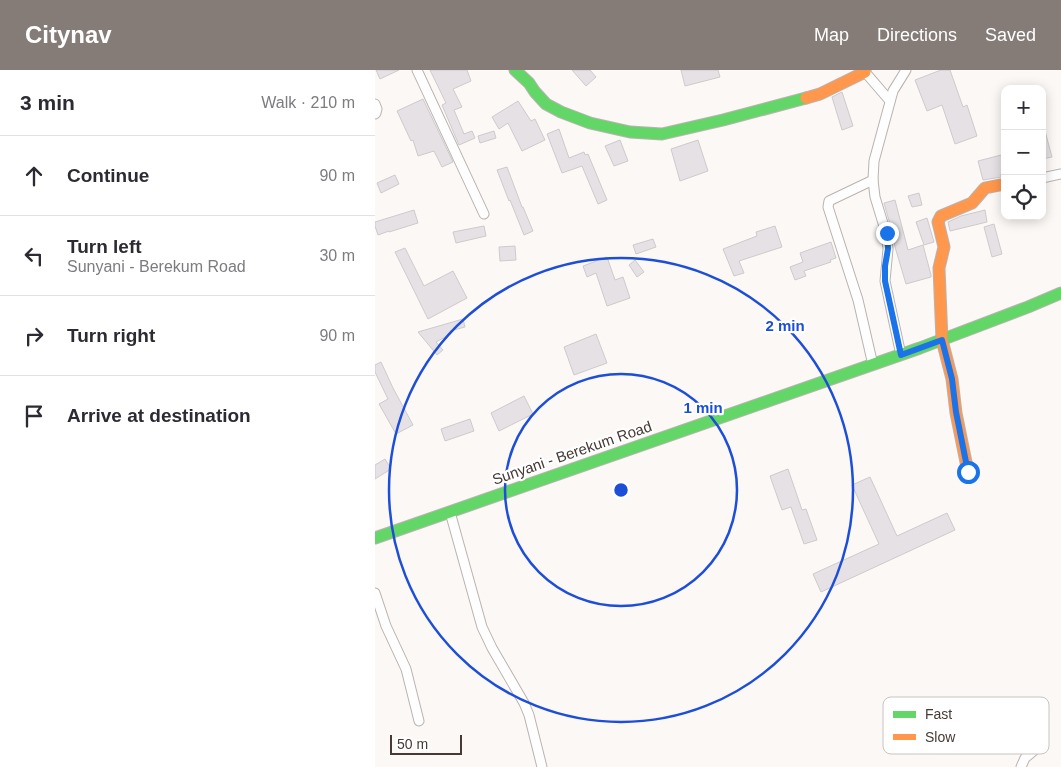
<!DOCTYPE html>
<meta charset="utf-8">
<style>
:root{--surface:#fff;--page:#f2f2f3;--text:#2b2b33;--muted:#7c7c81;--line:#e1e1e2;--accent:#857c78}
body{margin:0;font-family:Helvetica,sans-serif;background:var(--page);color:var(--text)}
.controls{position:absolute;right:15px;top:15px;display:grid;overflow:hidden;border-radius:10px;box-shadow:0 2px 12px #0003}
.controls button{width:45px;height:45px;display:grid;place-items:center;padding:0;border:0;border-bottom:1px solid var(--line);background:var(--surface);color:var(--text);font:25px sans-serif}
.scale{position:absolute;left:15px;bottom:12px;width:72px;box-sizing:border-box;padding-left:5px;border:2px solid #453a34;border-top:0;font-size:14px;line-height:18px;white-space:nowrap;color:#453a34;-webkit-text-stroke:4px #fff;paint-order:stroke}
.stop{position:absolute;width:15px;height:15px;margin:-11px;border:4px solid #1a73e8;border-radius:50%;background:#fff}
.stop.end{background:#1a73e8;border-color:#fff;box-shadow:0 1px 5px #0008}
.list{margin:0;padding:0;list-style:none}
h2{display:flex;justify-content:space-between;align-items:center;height:65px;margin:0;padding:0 20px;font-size:21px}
h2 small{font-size:16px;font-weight:400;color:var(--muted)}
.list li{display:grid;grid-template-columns:32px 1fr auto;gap:15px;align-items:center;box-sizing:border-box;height:80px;padding:0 20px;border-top:1px solid var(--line)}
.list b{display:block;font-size:19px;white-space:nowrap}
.list p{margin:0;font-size:16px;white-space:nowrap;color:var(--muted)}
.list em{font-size:16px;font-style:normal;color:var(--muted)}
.icon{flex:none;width:28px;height:28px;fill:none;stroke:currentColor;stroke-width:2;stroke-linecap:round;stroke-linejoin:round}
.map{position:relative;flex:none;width:686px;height:697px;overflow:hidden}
header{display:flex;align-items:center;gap:30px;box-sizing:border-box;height:70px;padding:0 25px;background:var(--accent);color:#fff}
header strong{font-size:24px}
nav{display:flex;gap:28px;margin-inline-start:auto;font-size:18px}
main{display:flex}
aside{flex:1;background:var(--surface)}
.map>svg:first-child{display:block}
.building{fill:#e5e1e4;stroke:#cdcacd}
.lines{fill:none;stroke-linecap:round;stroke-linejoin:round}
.street-casing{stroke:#bab3b0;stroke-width:11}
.fast-casing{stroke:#bab3b0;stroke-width:13}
.slow-casing{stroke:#bab3b0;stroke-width:13}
.street{stroke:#fefefe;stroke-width:9}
.fast{stroke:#63d668;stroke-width:11}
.slow{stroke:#ff974d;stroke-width:11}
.route{stroke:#1a73e8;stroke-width:6}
.ring{fill:none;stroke:#1d4ed8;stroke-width:2.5}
.labels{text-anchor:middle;stroke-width:4.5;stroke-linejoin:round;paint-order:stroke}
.street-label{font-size:15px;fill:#453a34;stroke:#fff}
.key{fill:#fff;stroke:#c7c4c2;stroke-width:1}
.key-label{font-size:14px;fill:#453a34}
.centre{fill:#1d4ed8;stroke:#fff;stroke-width:2.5}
.ring-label{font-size:15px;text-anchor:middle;font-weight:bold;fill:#1d4ed8;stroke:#fff;stroke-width:4.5;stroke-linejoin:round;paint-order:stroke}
</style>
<header>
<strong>Citynav</strong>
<nav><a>Map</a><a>Directions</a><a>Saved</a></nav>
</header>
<main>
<aside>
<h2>3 min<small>Walk · 210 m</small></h2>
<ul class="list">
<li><svg class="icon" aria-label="ahead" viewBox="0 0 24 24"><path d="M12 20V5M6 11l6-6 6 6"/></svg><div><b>Continue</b></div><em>90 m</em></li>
<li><svg class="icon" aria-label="left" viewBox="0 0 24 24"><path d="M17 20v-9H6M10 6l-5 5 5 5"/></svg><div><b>Turn left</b><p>Sunyani - Berekum Road</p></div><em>30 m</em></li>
<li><svg class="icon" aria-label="right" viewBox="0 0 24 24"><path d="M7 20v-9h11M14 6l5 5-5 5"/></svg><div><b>Turn right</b></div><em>90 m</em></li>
<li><svg class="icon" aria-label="arrive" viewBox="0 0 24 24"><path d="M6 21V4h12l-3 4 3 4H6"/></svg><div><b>Arrive at destination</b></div></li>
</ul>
</aside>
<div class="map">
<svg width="686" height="697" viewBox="0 0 686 697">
<rect width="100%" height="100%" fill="#fbf8f6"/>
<!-- building -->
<g class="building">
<polygon points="1,0 24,0 5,9"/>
<polygon points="55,0 92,0 96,11 78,19 87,37 79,40 89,64 97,61 100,68 84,75 67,35 71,33"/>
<polygon points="197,0 215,0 221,7 211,16"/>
<polygon points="306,0 343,0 345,7 310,16"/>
<polygon points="566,0 575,0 588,37 592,35 602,66 580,74 567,35 552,41 540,10"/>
<polygon points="467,22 478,56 467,60 457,27"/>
<polygon points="48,29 78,92 67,97 59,81 43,86 38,70 36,71 22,41"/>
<polygon points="143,31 156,51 160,49 170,70 147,81 133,53 124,59 117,47"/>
<polygon points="184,59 194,88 209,82 210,85 213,84 232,130 223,134 207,96 187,103 172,64"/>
<polygon points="119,61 121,68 105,73 103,66"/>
<polygon points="667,61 670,61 677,87 667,89"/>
<polygon points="245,70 253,91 239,96 230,76"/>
<polygon points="323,70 333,101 305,111 296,79"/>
<polygon points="630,84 630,104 625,105 626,107 608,110 603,91"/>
<polygon points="132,97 147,137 148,137 158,161 149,165 135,130 134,131 122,100"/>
<polygon points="20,105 24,114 6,123 2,113"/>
<polygon points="544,123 547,135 537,137 533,126"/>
<polygon points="520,130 533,180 548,175 556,205 556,207 531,214 520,177 517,161 509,133"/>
<polygon points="39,140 43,153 14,162 14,161 3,165 0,156 0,152"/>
<polygon points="610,140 612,152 575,161 573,152 586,146"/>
<polygon points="552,148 559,172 549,175 541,152"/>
<polygon points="619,154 627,184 617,187 609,157"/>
<polygon points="109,156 111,166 81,173 78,162"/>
<polygon points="400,156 407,177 364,191 369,203 359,206 348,179 382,166 381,162"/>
<polygon points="278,169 281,177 261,184 258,175"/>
<polygon points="456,172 461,188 455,190 456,192 429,201 431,206 420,210 415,197 428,192 425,183"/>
<polygon points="140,176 141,190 125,191 124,177"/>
<polygon points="30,178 49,216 78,201 92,228 53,249 20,182"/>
<polygon points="232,187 240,210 248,207 255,228 232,236 221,203 212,207 208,196"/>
<polygon points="260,190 269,202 262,207 254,195"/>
<polygon points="88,249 90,257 75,261 76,264 61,272 68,280 62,285 43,262"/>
<polygon points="221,264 232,293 199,305 189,277"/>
<polygon points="6,292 18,318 38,355 21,364 4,334 13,329 0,302 0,295"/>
<polygon points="149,326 158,344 124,361 116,343"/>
<polygon points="95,349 99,361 70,371 66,359"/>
<polygon points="10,389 16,399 0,409 0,395"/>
<polygon points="413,399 427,440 431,439 442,470 429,474 416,437 407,440 395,406"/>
<polygon points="495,407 522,466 572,443 580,460 446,522 438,504 504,474 477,415"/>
</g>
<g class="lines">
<!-- street casing -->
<g class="street-casing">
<g id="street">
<polyline points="42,0 109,144"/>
<polyline points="490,2 515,31"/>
<polyline points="0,34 2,39 1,43 0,44"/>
<polyline points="667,108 686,104"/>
<polyline points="526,285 510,211 513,179 511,163 500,127 498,110 499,91 518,21 531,0"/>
<polyline points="498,295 483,230 453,137 454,131 498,110"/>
<polyline points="75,442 107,557 117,578 149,633 154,645 167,697"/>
<polyline points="0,523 11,556 31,599 44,651"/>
<polyline points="646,697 650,688 662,678"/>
</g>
</g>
<!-- fast casing -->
<g class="fast-casing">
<g id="fast">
<polyline points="140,0 154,13 160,22 171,34 186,42 215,53 255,62 287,64 348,50 431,28"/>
<polyline points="0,468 545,278 653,237 686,223"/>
</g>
</g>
<!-- slow casing -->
<g class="slow-casing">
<g id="slow">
<polyline points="431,28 445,24 490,2 490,0"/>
<polyline points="593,402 581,343 577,309 567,270 564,198 569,177 563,152 566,146 597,133 610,118 630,114"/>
</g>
</g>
<!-- street -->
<use href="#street" class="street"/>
<!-- fast -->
<use href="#fast" class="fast"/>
<!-- slow -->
<use href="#slow" class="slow"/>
</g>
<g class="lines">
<!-- route -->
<polyline class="route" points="512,163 513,179 510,196 510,211 526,285 567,270 577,309 581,342 593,402"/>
</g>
<!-- distance rings -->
<g class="ring">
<circle cx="246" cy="420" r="116"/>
<circle cx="246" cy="420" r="232"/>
</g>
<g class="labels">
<!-- street labels -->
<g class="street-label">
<text transform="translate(197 383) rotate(-19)" y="5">Sunyani - Berekum Road</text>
</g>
</g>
<!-- legend -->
<rect x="508" y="627" width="166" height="57" rx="8" class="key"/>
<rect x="518" y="641" width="23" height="7" fill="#63d668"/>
<rect x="518" y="664" width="23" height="6" fill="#ff974d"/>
<g class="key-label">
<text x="550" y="649">Fast</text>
<text x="550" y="672">Slow</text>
</g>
<circle cx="246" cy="420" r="8" class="centre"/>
<g class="ring-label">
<text x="410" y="261">2 min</text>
<text x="328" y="343">1 min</text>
</g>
</svg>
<div class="controls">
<button>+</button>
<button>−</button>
<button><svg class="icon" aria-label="locate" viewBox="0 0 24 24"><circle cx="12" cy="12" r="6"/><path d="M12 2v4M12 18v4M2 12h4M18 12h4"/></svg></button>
</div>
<div class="scale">50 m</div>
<div class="stop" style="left:593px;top:402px"></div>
<div class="stop end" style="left:512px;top:163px"></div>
</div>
</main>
